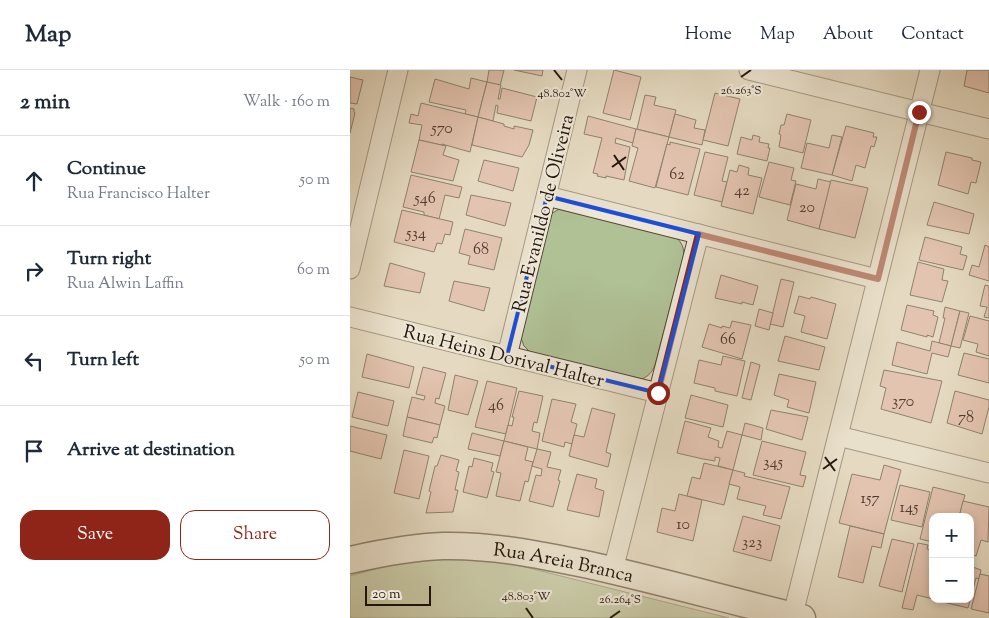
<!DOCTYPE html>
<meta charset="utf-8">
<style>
:root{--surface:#fff;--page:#f2f2f3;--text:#1f2937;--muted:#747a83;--line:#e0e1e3;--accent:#8f2418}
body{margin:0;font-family:"Sorts Mill Goudy",serif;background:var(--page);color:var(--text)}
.controls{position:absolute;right:15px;bottom:15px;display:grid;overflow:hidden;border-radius:10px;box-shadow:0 2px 8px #0003}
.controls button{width:45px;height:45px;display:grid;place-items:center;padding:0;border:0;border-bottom:1px solid var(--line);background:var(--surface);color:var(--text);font:25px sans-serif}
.scale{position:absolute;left:15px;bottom:12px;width:66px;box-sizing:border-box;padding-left:5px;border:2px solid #24170c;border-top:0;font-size:14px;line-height:18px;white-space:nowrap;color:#24170c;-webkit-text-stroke:4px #eee7d7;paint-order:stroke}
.stop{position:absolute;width:15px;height:15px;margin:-11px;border:4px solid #8f2418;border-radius:50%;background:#fff}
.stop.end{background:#8f2418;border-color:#fff;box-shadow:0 1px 5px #0008}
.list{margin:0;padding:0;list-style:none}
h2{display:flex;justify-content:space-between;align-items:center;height:65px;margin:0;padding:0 20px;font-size:21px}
h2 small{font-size:16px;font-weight:400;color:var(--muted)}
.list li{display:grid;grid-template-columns:32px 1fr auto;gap:15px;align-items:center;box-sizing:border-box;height:90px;padding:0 20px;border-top:1px solid var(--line)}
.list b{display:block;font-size:19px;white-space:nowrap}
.list p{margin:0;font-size:16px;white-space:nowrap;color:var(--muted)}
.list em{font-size:16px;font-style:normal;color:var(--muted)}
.actions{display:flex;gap:10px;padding:15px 20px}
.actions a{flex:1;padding:11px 0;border:1px solid var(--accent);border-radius:15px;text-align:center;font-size:18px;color:var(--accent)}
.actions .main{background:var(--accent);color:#fff}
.icon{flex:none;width:28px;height:28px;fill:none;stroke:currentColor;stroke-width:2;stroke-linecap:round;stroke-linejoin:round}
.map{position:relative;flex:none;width:639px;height:548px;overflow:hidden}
header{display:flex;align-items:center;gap:30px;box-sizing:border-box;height:70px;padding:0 25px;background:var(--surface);border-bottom:1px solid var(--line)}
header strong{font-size:24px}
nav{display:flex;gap:28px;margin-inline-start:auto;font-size:18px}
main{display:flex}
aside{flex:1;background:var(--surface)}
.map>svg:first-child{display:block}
.green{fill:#b0c196;stroke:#6a6c51}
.building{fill:#e1a89b;stroke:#24170c}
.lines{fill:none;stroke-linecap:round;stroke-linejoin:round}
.street-casing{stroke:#544839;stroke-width:21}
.secondary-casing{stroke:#24170c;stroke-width:29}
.street{stroke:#eee7d7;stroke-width:19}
.secondary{stroke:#eee7d7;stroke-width:26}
.route{stroke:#8f2418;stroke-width:6}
.marked{fill:none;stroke:#1d4ed8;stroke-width:4;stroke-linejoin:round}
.ticks{fill:none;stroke:#24170c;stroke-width:2}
.labels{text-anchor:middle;stroke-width:4.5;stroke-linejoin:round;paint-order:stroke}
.number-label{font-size:16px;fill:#533b30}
.street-label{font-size:19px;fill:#24170c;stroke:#eee7d7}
.ticks-label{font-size:12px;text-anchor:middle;fill:#24170c;stroke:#eee7d7;stroke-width:4.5;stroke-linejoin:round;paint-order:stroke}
</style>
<header>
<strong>Map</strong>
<nav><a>Home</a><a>Map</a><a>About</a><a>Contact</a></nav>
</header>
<main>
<aside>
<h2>2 min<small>Walk · 160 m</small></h2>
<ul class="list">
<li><svg class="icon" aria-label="ahead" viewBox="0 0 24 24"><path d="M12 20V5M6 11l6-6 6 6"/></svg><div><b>Continue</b><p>Rua Francisco Halter</p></div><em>50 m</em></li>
<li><svg class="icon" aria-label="right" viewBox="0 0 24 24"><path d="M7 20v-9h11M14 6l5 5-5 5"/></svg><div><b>Turn right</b><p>Rua Alwin Laffin</p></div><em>60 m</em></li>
<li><svg class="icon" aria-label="left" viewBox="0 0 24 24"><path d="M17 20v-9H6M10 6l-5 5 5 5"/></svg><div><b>Turn left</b></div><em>50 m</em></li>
<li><svg class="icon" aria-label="arrive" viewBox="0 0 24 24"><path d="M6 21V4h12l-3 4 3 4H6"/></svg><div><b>Arrive at destination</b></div></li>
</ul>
<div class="actions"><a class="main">Save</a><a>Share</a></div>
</aside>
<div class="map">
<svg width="639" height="548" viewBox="0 0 639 548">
<rect width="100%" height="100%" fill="#e5dac1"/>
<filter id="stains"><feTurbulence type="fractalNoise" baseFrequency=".004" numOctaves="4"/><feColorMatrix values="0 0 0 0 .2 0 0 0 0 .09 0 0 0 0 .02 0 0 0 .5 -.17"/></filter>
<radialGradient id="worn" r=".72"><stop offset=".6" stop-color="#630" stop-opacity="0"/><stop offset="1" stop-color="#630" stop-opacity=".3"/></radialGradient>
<!-- green -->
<g class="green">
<path d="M211,138L324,166C332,172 335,178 333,188L305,295C302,302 299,306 292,309L181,283L174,276L171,268L196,154L199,145Z"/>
<polygon points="65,488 151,491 379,548 0,548 0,506"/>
</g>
<!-- building -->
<g class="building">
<polygon points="139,0 154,0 150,16 137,12"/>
<polygon points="164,0 193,0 192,6"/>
<polygon points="264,0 291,7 280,50 253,43"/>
<polygon points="617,0 639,0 639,23 614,16"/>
<polygon points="0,7 13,10 7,34 0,33"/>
<polygon points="121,8 137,12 128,47 115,44 116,40 79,32 85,9 119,19"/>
<polygon points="137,12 151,15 148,29 150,29 152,18 187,27 181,51 147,43 148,36 146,35 143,51 128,47"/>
<polygon points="365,23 390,29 378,76 353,70"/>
<polygon points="295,25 306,27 304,35 326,40 319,67 287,59"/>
<polygon points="71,33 128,47 120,82 92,74 91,75 69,70 72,55 59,53 61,44 68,46"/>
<polygon points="0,38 4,39 4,42 5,43 0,63"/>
<polygon points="325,44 346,50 344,58 355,60 352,75 319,67"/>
<polygon points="437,44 461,50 453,83 429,77 431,65 429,64 431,55 434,55"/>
<polygon points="238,46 286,59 283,73 266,68 265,73 280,77 274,110 256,106 256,108 247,106 248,104 243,103 252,68 234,64"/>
<polygon points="128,47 154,54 154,56 164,59 164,56 183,60 179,75 172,87 122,75"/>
<polygon points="496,56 524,63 523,67 527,67 524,77 521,76 515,98 506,95 502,111 482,105"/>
<polygon points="286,59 319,67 305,118 279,111 288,78 282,76"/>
<polygon points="403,65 410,67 409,72 419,74 418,78 420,78 417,91 387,84 391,67 402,70"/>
<polygon points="482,65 492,67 482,105 451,98 457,73 479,78"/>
<polygon points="69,70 96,76 93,85 109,90 103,111 61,102"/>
<polygon points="320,72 350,79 338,125 306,117 317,74 320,75"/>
<polygon points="355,82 378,87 372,111 377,112 372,132 344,125"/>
<polygon points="596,82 622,88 622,90 631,92 626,113 621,112 618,124 588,115"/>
<polygon points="134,90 169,98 163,121 128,111"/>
<polygon points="419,92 444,98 441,110 446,111 440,135 409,127"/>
<polygon points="389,95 399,98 398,105 412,108 403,144 371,136 380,100 387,102"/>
<polygon points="61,105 112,117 109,128 95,125 89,149 74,145 74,142 53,137"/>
<polygon points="468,109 481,112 469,159 437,150 446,114 466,119"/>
<polygon points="481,110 518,118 505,168 469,159"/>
<polygon points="121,125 161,133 155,156 116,145"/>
<polygon points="584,132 624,144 619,164 577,155"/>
<polygon points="52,140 103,152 100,165 95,164 92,174 87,173 84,182 44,172"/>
<polygon points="115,159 152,168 144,200 118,194 120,186 109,183"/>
<polygon points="575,167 612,177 610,184 617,186 613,200 569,190"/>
<polygon points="635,175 639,177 639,211 619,205 622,195 629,197"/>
<polygon points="568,192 594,199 592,210 598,211 592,232 560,225"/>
<polygon points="40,193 75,203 70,223 34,216"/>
<polygon points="371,205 408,216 403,235 392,232 392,234 365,228"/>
<polygon points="431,209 444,212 433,257 420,254"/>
<polygon points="104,211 140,218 134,241 99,231"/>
<polygon points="635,215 639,216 639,248 634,247 637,237 630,236"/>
<polygon points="449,226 460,229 461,227 486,234 477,269 451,262 455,246 444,243"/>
<polygon points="557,235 584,241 583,245 588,247 583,267 577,265 577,267 551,260"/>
<polygon points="595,237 610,241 601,276 589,273 595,248 593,248"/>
<polygon points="409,239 423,243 419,260 405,256"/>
<polygon points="610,241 619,243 610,278 601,276"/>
<polygon points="620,246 639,251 639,286 626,282 628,274 613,270"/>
<polygon points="382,251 401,255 392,289 352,277 359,254 372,258 372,256 380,258"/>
<polygon points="435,266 475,277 469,300 428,291"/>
<polygon points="582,271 601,276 598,287 582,283 577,304 542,295 547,272 580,281"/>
<polygon points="614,283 639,289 639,313 608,305"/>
<polygon points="17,284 64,297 59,318 12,307"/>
<polygon points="373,286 395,291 387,326 365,321 365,318 344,313 349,290 371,295"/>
<polygon points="401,292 410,295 401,330 392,328"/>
<polygon points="73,297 96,303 89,329 86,328 85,333 95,336 90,355 57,347 62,327 74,330 75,326 66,324"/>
<polygon points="534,300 592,311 581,353 531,339 536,318 530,316"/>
<polygon points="429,304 466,312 459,343 437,337 439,330 424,325"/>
<polygon points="105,305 128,311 118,345 98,340"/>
<polygon points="137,311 167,318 156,364 125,357"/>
<polygon points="169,321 193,326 187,353 184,352 182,361 190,363 187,379 154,371 158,355 162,356 164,347 162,347"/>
<polygon points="605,321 639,330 639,337 632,364 597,353"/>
<polygon points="8,322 44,331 38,356 2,347"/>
<polygon points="341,325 378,335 373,357 335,348"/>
<polygon points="202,329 226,334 221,352 227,354 222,374 215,372 214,377 192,371"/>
<polygon points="242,338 265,344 256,382 261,384 258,397 219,386 224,365 234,367"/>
<polygon points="421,340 458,347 452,370 416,359"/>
<polygon points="57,347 90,355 87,368 84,367 82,373 53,366"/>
<polygon points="335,351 361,358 358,367 369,371 368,377 372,378 377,361 392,365 383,400 368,396 370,388 365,387 365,391 353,389 327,383"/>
<polygon points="395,353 413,358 411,370 392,365"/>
<polygon points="0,356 37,365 31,389 0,381"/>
<polygon points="122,363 154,371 150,386 118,379"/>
<polygon points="154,371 178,377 175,390 183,392 178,412 175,411 170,431 146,426 151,403 146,402"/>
<polygon points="412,371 456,382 450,405 456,406 453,417 403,405"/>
<polygon points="187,379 201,382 197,397 211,400 208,410 210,411 203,437 179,431 186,405 191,406 192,399 182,396"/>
<polygon points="54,380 79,386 69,429 44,423"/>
<polygon points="91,385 109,390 106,401 109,402 105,420 108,420 103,442 76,443 81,422 79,421 85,396 87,396"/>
<polygon points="124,388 143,393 141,401 144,402 137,428 113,422 119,396 122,397"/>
<polygon points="354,393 383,400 374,435 337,426 342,407 350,409"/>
<polygon points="534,395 551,400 534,464 489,453 502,404 530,410"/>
<polygon points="383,400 395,403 394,406 440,417 431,449 413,445 416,436 387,429 390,417 379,414"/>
<polygon points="227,404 247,409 245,418 254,421 249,447 217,440"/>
<polygon points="550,415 580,422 572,457 541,450"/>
<polygon points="583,417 615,425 609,447 583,447 583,472 570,469"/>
<polygon points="329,424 352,430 343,471 307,462 312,438 325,441"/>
<polygon points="613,431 639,437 638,472 631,470 626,486 620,484 620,447 609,447"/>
<polygon points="393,446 430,456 421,491 383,481"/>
<polygon points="500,456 534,464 531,478 522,476 513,513 488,507"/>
<polygon points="542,469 564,474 552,522 529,516"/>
<polygon points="568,473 578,475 577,479 583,481 583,529 567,525 563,540 552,538"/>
<polygon points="620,496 631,500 629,509 626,508 618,538 589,531 589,529 620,529"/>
<polygon points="630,504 639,506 639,543 621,539"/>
</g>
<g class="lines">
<!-- street casing -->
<g class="street-casing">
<g id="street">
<polyline points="399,0 639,59"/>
<polyline points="197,126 527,209"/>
<polyline points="0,199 48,0"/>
<polyline points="0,247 308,323"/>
<polyline points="157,286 227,0"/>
<polyline points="488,366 639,403"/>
<polyline points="263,500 349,164"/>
<polyline points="442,548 580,0"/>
</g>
</g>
<!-- secondary casing -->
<g class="secondary-casing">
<g id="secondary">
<path id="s1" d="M0,490C31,483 62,477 93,476C143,475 191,485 239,495C311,511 381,531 452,548"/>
</g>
</g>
<!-- street -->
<use href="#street" class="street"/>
<!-- secondary -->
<use href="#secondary" class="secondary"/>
</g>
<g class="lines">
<!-- route -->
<polyline class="route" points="308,323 348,164 528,209 569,42"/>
</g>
<!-- marked area -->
<path d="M0 0H639V548H0ZM197,126L349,164L308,323L157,286Z" fill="#e5dac1" fill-opacity=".55" fill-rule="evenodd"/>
<path class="marked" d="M197,126L349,164L308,323L157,286Z"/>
<!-- ticks -->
<path class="ticks" d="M204,0L212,10M391,7L401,0M264,85L274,100M262,97L276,87M475,387L485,401M473,399L487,389M176,538L183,548M260,548L270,541"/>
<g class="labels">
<!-- number labels -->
<g class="number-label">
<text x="92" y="63">570</text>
<text x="327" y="109">62</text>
<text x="392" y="125">42</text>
<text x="75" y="133">546</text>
<text x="457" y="142">20</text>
<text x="66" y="168">534</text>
<text x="131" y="184">68</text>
<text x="378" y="274">66</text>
<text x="553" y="336">370</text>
<text x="146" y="340">46</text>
<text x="616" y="352">78</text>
<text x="423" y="397">345</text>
<text x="520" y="433">157</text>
<text x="559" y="442">145</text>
<text x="333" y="459">10</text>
<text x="402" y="477">323</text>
</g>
<!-- street labels -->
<g class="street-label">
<text transform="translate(192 143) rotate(-76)" y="7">Rua Evanildo de Oliveira</text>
<text transform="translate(154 285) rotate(14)" y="7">Rua Heins Dorival Halter</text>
<text dy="7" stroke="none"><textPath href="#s1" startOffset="216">Rua Areia Branca</textPath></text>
</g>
</g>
<g class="ticks-label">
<text x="391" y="24">26.263°S</text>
<text x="212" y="27">48.802°W</text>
<text x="176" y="530">48.803°W</text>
<text x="270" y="533">26.264°S</text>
</g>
<rect width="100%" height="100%" filter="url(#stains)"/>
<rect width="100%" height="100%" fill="url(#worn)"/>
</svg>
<div class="controls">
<button>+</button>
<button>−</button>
</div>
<div class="scale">20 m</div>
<div class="stop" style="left:308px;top:323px"></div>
<div class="stop end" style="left:569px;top:42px"></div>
</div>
</main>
